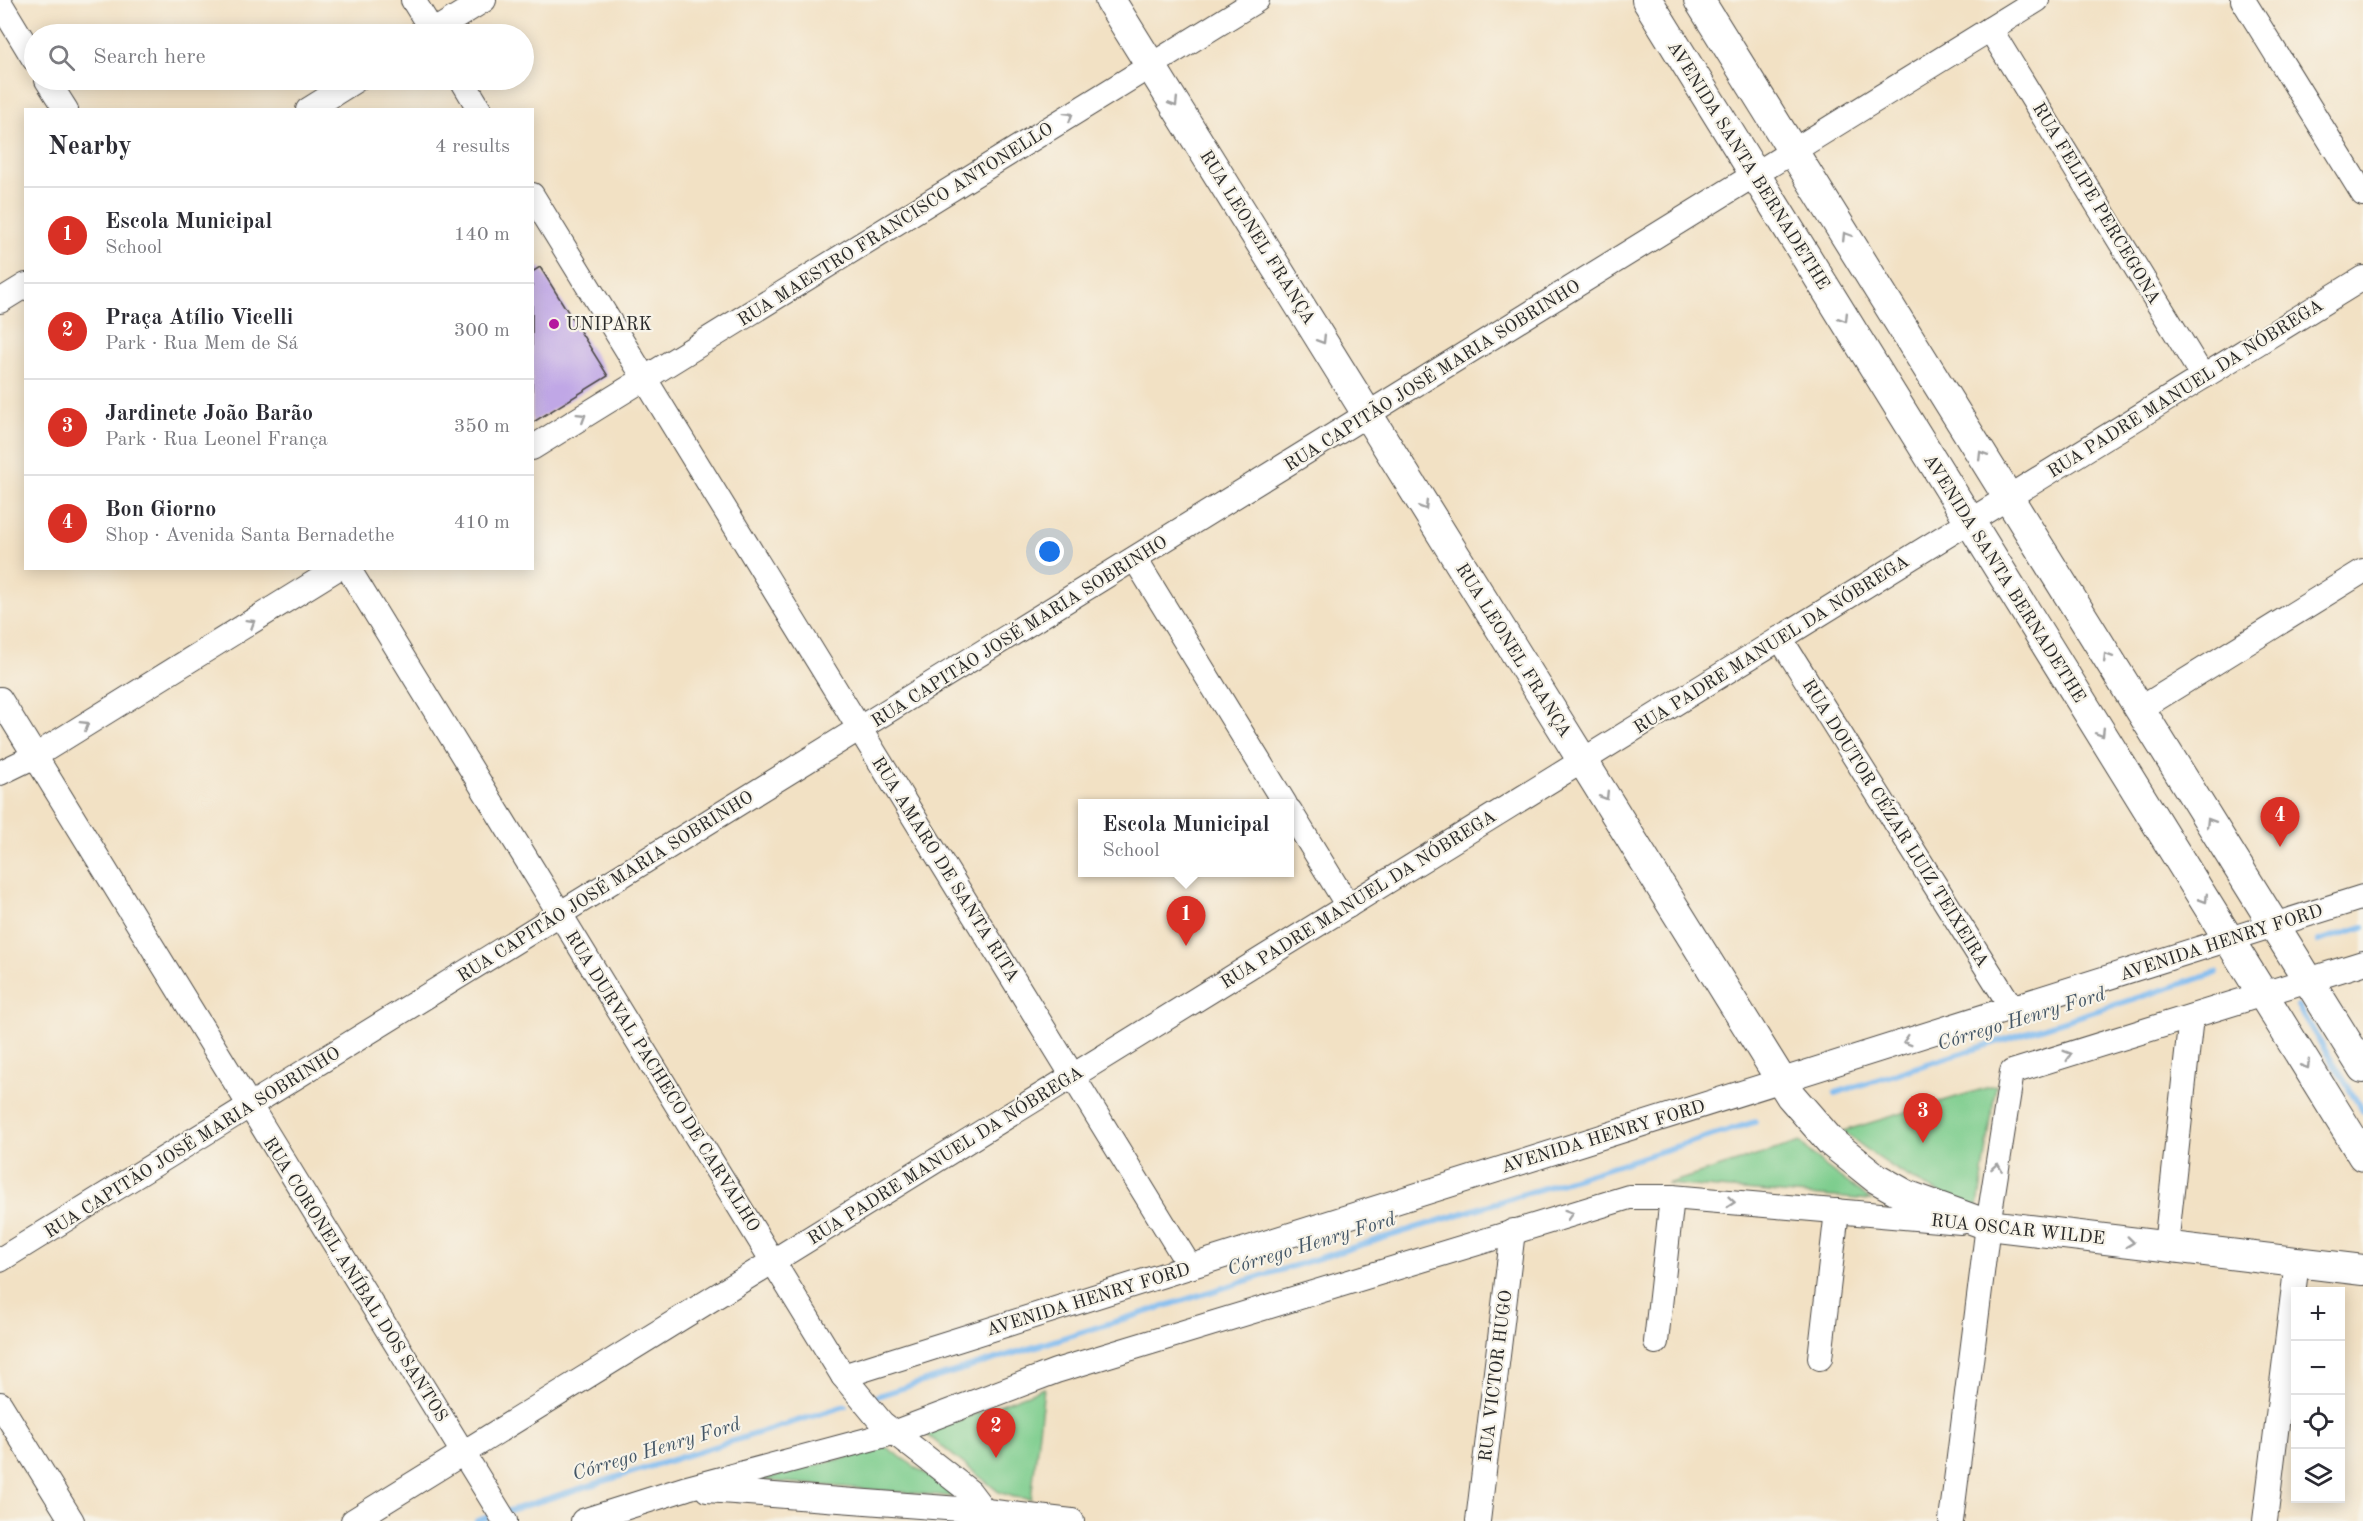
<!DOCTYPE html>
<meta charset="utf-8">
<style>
:root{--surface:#fff;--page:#f2f2f3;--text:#2b2b33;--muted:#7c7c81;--line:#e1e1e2;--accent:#d93025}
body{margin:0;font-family:"Old Standard TT",serif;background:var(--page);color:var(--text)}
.controls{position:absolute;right:18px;bottom:18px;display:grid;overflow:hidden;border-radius:0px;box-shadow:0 3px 15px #0003}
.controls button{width:54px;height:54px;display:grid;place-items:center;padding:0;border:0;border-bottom:2px solid var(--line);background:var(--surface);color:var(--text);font:30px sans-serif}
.you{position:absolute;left:1050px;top:552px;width:21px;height:21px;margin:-15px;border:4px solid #fff;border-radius:50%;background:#1a73e8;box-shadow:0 0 0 9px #1a73e833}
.badge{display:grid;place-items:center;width:39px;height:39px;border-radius:50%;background:var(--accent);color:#fff;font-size:20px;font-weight:700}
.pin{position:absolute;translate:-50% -50px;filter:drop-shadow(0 2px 3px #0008)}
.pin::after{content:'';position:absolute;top:32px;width:21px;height:18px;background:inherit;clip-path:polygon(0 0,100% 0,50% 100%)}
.popup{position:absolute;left:1078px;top:799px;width:216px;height:78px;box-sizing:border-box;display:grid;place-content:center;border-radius:0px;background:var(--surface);filter:drop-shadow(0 2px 4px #0005);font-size:20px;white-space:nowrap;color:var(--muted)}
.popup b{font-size:22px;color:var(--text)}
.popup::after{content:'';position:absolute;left:50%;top:100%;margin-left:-12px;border:12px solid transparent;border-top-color:var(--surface)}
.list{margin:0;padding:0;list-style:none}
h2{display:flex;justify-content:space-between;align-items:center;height:78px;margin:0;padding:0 24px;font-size:26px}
h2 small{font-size:20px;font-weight:400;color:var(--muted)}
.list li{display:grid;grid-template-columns:39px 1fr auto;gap:18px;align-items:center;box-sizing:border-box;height:96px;padding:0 24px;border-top:2px solid var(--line)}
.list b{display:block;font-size:22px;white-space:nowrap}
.list p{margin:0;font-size:20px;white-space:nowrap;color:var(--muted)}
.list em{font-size:20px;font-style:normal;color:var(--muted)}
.icon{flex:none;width:33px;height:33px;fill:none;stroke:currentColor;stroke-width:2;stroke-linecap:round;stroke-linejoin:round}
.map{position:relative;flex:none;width:2363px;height:1521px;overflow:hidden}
.search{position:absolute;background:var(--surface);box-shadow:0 3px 15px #0003;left:24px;top:24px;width:510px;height:66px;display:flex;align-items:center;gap:15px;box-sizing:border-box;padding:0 21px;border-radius:33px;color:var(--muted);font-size:22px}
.panel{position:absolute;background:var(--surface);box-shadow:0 3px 15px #0003;left:24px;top:108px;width:510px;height:462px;border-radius:0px}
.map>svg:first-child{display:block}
.green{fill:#7ecd8e;stroke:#547c5c;stroke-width:1.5}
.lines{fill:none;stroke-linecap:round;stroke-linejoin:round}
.stream{stroke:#7dbaf0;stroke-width:6}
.building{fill:#c0a7e6}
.minor-casing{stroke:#494642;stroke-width:26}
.major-casing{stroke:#494642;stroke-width:32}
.minor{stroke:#fff;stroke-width:24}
.major{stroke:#fff;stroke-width:30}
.oneway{stroke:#a0a0a0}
.poi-dot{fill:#b5179e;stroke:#f7f3e8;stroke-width:2}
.labels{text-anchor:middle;stroke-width:4.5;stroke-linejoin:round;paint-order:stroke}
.street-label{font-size:18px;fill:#2b2b2b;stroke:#f7f3e8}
.poi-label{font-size:18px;fill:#2b2b2b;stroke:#f7f3e8;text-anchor:start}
.water-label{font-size:20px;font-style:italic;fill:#445666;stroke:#f7f3e8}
</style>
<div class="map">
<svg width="2363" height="1521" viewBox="0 0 2363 1521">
<rect width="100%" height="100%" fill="#f7f3e8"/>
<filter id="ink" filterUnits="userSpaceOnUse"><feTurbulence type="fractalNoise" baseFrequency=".0167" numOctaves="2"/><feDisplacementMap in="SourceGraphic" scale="12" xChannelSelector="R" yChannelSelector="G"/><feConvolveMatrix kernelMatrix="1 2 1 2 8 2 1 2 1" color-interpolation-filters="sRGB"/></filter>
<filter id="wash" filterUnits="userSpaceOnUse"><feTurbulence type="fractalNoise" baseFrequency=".008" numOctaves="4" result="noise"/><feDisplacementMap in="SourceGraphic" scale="24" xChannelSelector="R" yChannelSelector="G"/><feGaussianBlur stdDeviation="1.35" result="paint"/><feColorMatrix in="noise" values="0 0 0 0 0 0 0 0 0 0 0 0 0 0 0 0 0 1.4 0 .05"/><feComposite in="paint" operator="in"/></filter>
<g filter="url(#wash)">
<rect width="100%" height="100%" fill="#f2e1c4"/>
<!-- green -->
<g class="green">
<path d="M1996,1085L1978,1207C1926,1191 1885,1165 1843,1131Z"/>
<polygon points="1800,1142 1821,1163 1871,1200 1667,1184"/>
<polygon points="1044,1388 1031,1499 1013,1497 999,1492 925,1433"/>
<polygon points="886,1447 959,1497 759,1480"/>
</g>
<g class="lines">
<!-- stream -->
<g class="stream">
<polyline points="2318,941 2363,927"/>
<polyline points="2298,1007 2363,1111"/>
<polyline points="1835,1093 2216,973"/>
<polyline points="877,1396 1755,1122"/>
<polyline points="505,1512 845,1406"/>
<polyline points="477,1521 495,1515"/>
</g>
</g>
<g id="blocks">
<!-- building -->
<polygon class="building" points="540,267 608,376 532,423 532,272"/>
</g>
</g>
<g filter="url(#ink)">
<use href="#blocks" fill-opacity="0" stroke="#494642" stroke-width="1.5"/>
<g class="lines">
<!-- minor casing -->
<g class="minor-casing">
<g id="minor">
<polyline points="413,0 434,34"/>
<polyline points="2243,0 2363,194"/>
<polyline points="0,3 34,59"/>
<polyline points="1990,29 2203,377"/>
<polyline points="429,34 484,0"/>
<polyline points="47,80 66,110"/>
<polyline points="462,80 480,110"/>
<polyline points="308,110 356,80"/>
<polyline points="532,195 1190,1267"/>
<polyline points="0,301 26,285"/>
<polyline points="532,448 1257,0"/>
<polyline points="1135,559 1285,804"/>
<polyline points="348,568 843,1376 882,1423 970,1492 992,1521"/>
<polyline points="1780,638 2012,1008"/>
<polyline points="0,699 505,1521"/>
<polyline points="2140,709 2363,571"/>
<polyline points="0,773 35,756 338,568"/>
<polyline points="1290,811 1348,906"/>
<polyline points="2166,1246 2191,1017"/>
<polyline points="0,1260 2037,0"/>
<polyline points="1656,1342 1672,1197"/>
<polyline points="1820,1358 1837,1211"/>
<polyline points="843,1376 2363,897"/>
<polyline points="0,1404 72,1521"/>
<polyline points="707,1490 986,1511 1072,1521"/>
<polyline points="353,1521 2363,278"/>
<polyline points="583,1521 687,1488 893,1433 1056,1371 1629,1197 1672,1197 1961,1222"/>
<polyline points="1478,1521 1513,1231"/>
<polyline points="1951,1521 1988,1225 2012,1072 2363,963"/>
<polyline points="2265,1521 2297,1262"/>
</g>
</g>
<!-- major casing -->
<g class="major-casing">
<g id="major">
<polyline points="1110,0 1791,1096 1831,1142 1876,1178 1906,1195 1988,1225 2363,1270"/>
<polyline points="1647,0 2363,1156"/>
<polyline points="1699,0 2363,1068"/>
</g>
</g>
<!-- minor -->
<use href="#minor" class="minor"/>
<!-- major -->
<use href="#major" class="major"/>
</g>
<!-- one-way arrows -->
<defs><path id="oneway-chevron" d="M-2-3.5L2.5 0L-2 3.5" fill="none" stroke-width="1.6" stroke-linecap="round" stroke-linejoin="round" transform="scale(1.5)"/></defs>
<g class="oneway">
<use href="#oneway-chevron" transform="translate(1174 103) rotate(58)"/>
<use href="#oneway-chevron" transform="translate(1069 116) rotate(-32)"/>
<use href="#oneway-chevron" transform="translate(1846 236) rotate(-122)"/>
<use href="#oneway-chevron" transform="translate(1844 318) rotate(58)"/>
<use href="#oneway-chevron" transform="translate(1322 340) rotate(58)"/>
<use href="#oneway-chevron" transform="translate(582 417) rotate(-32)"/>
<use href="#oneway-chevron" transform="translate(1982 455) rotate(-122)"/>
<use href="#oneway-chevron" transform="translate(1424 506) rotate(58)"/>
<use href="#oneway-chevron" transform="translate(251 623) rotate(-32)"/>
<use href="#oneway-chevron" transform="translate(2107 657) rotate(-122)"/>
<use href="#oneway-chevron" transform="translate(85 725) rotate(-32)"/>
<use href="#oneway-chevron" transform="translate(2101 733) rotate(58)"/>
<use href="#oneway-chevron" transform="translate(1605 796) rotate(58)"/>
<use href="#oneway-chevron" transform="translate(2210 822) rotate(-122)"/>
<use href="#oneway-chevron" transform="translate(2204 899) rotate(58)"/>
<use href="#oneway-chevron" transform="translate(1907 1041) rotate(163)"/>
<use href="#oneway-chevron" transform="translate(2068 1055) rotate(-17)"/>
<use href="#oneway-chevron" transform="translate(2306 1065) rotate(58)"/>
<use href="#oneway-chevron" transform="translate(1997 1167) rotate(-81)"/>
<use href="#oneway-chevron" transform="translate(1731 1202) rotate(5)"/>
<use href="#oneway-chevron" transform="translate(1569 1214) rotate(-17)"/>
<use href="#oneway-chevron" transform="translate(2130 1242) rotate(7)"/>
</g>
</g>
<!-- markers -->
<circle class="poi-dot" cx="554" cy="324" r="6"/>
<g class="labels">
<!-- street labels -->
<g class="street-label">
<text transform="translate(1749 165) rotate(58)" y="6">AVENIDA SANTA BERNADETHE</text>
<text transform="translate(2097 203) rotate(59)" y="6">RUA FELIPE PERCEGONA</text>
<text transform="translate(895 224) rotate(-32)" y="6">RUA MAESTRO FRANCISCO ANTONELLO</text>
<text transform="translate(1258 237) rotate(58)" y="6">RUA LEONEL FRANÇA</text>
<text transform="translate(1432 375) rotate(-32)" y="6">RUA CAPITÃO JOSÉ MARIA SOBRINHO</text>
<text transform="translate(2185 388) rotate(-32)" y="6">RUA PADRE MANUEL DA NÓBREGA</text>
<text transform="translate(2005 578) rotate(58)" y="6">AVENIDA SANTA BERNADETHE</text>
<text transform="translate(1019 631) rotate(-32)" y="6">RUA CAPITÃO JOSÉ MARIA SOBRINHO</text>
<text transform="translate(1771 644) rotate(-32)" y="6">RUA PADRE MANUEL DA NÓBREGA</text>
<text transform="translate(1514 650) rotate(58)" y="6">RUA LEONEL FRANÇA</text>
<text transform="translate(1896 823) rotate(58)" y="6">RUA DOUTOR CÉZAR LUIZ TEIXEIRA</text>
<text transform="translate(946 869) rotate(58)" y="6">RUA AMARO DE SANTA RITA</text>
<text transform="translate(605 886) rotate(-32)" y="6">RUA CAPITÃO JOSÉ MARIA SOBRINHO</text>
<text transform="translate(1358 899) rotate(-32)" y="6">RUA PADRE MANUEL DA NÓBREGA</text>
<text transform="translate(2221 942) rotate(-18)" y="6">AVENIDA HENRY FORD</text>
<text transform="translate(663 1081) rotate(58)" y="6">RUA DURVAL PACHECO DE CARVALHO</text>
<text transform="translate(1603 1136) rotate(-17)" y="6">AVENIDA HENRY FORD</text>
<text transform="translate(192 1142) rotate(-32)" y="6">RUA CAPITÃO JOSÉ MARIA SOBRINHO</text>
<text transform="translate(945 1155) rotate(-32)" y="6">RUA PADRE MANUEL DA NÓBREGA</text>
<text transform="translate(2018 1229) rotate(6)" y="6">RUA OSCAR WILDE</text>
<text transform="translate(356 1279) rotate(58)" y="6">RUA CORONEL ANÍBAL DOS SANTOS</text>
<text transform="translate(1088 1299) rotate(-17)" y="6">AVENIDA HENRY FORD</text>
<text transform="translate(1495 1376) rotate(-83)" y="6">RUA VICTOR HUGO</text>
</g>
<!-- poi labels -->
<g class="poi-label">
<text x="566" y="330">UNIPARK</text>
</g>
<!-- water labels -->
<g class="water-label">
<text transform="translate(2021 1018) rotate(-17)" y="7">Córrego Henry Ford</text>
<text transform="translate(1311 1243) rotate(-17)" y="7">Córrego Henry Ford</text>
<text transform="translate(656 1448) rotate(-17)" y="7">Córrego Henry Ford</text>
</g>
</g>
</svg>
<div class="controls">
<button>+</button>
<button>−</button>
<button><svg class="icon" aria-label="locate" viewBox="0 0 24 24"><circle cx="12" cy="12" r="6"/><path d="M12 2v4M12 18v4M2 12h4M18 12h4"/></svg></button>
<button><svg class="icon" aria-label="layers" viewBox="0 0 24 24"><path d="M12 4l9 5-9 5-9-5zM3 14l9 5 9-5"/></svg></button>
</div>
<div class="you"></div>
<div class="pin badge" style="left:1186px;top:946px">1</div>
<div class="popup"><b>Escola Municipal</b>School</div>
<div class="pin badge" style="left:996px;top:1458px">2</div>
<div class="pin badge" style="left:1923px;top:1143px">3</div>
<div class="pin badge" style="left:2280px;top:847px">4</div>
<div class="search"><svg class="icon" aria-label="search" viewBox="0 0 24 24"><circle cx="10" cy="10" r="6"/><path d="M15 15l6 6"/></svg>Search here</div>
<section class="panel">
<h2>Nearby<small>4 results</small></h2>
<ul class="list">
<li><span class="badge">1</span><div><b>Escola Municipal</b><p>School</p></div><em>140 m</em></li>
<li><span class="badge">2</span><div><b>Praça Atílio Vicelli</b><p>Park · Rua Mem de Sá</p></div><em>300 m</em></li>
<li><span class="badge">3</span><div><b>Jardinete João Barão</b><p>Park · Rua Leonel França</p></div><em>350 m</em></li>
<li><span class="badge">4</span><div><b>Bon Giorno</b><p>Shop · Avenida Santa Bernadethe</p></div><em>410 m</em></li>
</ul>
</section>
</div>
